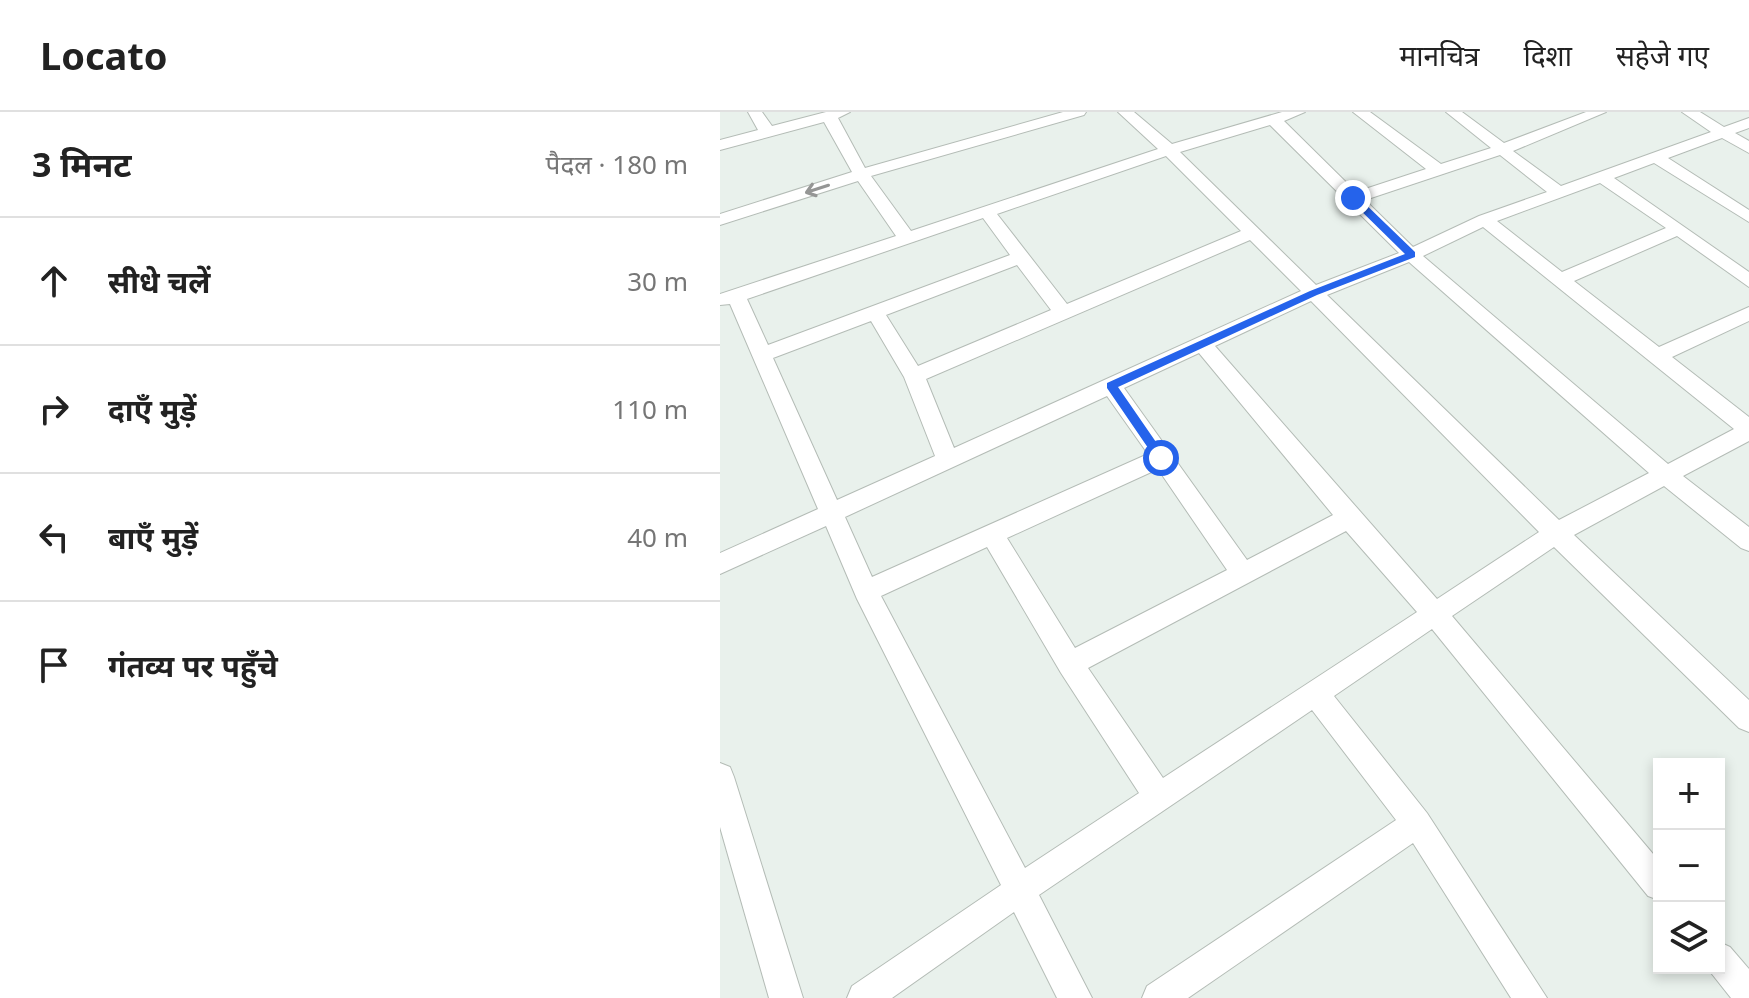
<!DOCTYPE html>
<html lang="hi">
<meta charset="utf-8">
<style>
:root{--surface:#fff;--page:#f2f2f2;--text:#222;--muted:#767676;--line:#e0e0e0}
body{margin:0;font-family:"Noto Sans","Noto Sans Devanagari",sans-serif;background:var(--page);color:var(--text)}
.controls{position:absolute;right:24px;bottom:24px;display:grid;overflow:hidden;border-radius:0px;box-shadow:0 4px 12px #0003}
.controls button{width:72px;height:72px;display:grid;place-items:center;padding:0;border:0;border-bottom:2px solid var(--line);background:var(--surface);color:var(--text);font:40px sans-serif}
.stop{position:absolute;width:24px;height:24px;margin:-18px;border:6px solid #2563eb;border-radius:50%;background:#fff}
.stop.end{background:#2563eb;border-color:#fff;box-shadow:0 2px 8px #0008}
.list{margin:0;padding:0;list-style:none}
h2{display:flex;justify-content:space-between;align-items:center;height:104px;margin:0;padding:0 32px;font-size:34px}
h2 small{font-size:26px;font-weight:400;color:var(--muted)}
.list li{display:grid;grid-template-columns:52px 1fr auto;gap:24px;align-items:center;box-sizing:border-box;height:128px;padding:0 32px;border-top:2px solid var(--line)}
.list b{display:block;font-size:30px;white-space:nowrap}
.list em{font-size:26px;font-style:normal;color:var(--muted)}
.icon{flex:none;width:44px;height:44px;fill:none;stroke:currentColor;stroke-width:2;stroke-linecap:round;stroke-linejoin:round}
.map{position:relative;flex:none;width:1029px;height:886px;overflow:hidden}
header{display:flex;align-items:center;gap:48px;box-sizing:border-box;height:112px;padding:0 40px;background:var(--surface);border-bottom:2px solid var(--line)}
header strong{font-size:38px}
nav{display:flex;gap:44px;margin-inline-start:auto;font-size:28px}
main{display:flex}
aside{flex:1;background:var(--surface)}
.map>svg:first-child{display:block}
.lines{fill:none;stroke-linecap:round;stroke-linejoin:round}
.street-casing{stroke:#b4bcb6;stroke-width:2}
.street{fill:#fff;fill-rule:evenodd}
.oneway{stroke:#959695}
.route{fill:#2563eb}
</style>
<header>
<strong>Locato</strong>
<nav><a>मानचित्र</a><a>दिशा</a><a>सहेजे गए</a></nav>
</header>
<main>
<aside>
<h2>3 मिनट<small>पैदल · 180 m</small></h2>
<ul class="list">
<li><svg class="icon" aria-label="ahead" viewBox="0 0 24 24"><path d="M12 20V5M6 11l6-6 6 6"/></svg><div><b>सीधे चलें</b></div><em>30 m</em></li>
<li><svg class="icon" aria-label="right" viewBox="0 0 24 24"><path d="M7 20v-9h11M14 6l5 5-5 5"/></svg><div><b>दाएँ मुड़ें</b></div><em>110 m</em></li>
<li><svg class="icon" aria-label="left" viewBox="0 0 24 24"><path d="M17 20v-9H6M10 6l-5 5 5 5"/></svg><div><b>बाएँ मुड़ें</b></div><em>40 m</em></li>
<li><svg class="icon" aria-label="arrive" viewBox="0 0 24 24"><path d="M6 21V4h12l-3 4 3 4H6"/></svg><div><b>गंतव्य पर पहुँचे</b></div></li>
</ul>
</aside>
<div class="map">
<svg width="1029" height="886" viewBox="0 0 1029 886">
<rect width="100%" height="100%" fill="#e9f1ec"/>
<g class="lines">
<!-- street casing -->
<g class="street-casing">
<g id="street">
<path d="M28,0H42L52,14L106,0H130L118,6L145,56L343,0H366L364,3L151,64L191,119L438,37L398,0H414L452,32L562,0H585L564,9L636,80L706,57L633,0H650L721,52L771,36L726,0H742L784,31L866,0H886L793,39L841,74L991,20L962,0H980L1004,15L1029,6V16L1015,21L1029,29V41L1002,26L948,46L1029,98V110L934,51L894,66L1029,160V175L957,124L854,169L939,235L1029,195V209L952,245L1029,305V329L963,364L1029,415V439L1021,436L944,374L854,423L1029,588V620L1019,616L834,435L732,504L939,749V788L928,784L712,517L614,584L707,701L827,886H791L693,731L468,886H422L427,874L676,708L592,598L319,783L372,886H337L294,800L172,886H127L132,874L281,773L137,487L106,414L0,462V441L98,397L10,192L0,193V182L176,124L138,69L0,113V102L132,60L104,10L0,38V28L38,18ZM550,13L679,141L596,173L460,40ZM780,43L827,80L759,104L693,135L645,88ZM446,44L521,119L347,192L277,102ZM880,71L946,116L842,160L777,109ZM263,106L290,143L48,233L27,187ZM763,115L1014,317L948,352L703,144ZM530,128L581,179L234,336L206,267ZM689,150L929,361L839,408L607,183ZM297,153L331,198L198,254L166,203ZM591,189L819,420L717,487L495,234ZM151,209L184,265L215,344L117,388L53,246ZM479,241L613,403L527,448L404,276ZM387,284L428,342L152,465L125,405ZM438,357L507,458L355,536L287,426ZM626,419L697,500L443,666L368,556ZM267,435L341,561L419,681L305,756L161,484Z"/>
<polygon points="0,651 10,655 14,665 83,886 49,886 0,715"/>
<polygon points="999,830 1010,835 1029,857 1029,886 1011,886 988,857 999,856"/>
</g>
</g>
<!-- street -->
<use href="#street" class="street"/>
</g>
<!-- one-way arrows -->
<defs><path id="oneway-shaft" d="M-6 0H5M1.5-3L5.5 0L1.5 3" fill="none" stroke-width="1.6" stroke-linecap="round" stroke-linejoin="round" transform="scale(2)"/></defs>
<use class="oneway" href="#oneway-shaft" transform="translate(97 77) rotate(162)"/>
<!-- route -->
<polygon class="route" points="630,84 637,84 695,140 695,145 597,183 398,275 447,346 446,349 437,349 387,276 387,271 590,179 685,142 630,88"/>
</svg>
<div class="controls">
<button>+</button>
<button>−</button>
<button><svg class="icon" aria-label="layers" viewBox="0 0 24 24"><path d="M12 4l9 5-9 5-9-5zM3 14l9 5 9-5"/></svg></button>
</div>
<div class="stop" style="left:441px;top:346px"></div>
<div class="stop end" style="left:633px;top:86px"></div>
</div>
</main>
